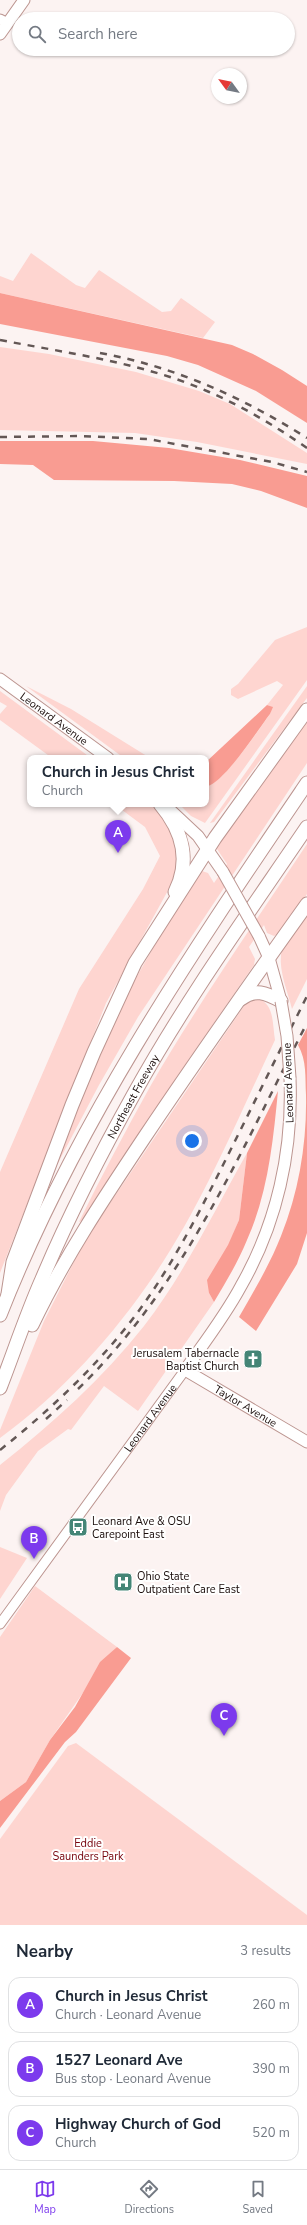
<!DOCTYPE html>
<meta charset="utf-8">
<style>
:root{--surface:#fff;--page:#f2f2f3;--text:#1f2937;--muted:#747a83;--line:#e0e1e3;--accent:#7c3aed}
body{margin:0;font-family:"Nunito Sans",sans-serif;background:var(--page);color:var(--text)}
.compass{position:absolute;left:211px;top:68px;width:36px;height:36px;border-radius:50%;background:var(--surface);box-shadow:0 1px 3px #0004;rotate:303deg}
.you{position:absolute;left:192px;top:1141px;width:14px;height:14px;margin:-10px;border:3px solid #fff;border-radius:50%;background:#1a73e8;box-shadow:0 0 0 6px #1a73e833}
.badge{display:grid;place-items:center;width:26px;height:26px;border-radius:50%;background:var(--accent);color:#fff;font-size:13px;font-weight:700}
.pin{position:absolute;translate:-50% -33px;filter:drop-shadow(0 1px 2px #0008)}
.pin::after{content:'';position:absolute;top:21px;width:14px;height:12px;background:inherit;clip-path:polygon(0 0,100% 0,50% 100%)}
.popup{position:absolute;left:27px;top:755px;width:182px;height:52px;box-sizing:border-box;display:grid;place-content:center;border-radius:8px;background:var(--surface);filter:drop-shadow(0 1px 3px #0005);font-size:13px;white-space:nowrap;color:var(--muted)}
.popup b{font-size:15px;color:var(--text)}
.popup::after{content:'';position:absolute;left:50%;top:100%;margin-left:-8px;border:8px solid transparent;border-top-color:var(--surface)}
.list{margin:0;padding:0;list-style:none}
h2{display:flex;justify-content:space-between;align-items:center;height:52px;margin:0;padding:0 16px;font-size:17px}
h2 small{font-size:13px;font-weight:400;color:var(--muted)}
.list li{display:grid;grid-template-columns:26px 1fr auto;gap:12px;align-items:center;box-sizing:border-box;height:56px;margin:0 8px 8px;padding:0 8px;border:1px solid var(--line);border-radius:12px}
.list b{display:block;font-size:15px;white-space:nowrap}
.list p{margin:0;font-size:13px;white-space:nowrap;color:var(--muted)}
.list em{font-size:13px;font-style:normal;color:var(--muted)}
.icon{flex:none;width:22px;height:22px;fill:none;stroke:currentColor;stroke-width:2;stroke-linecap:round;stroke-linejoin:round}
.map{position:relative;flex:none;width:307px;height:1925px;overflow:hidden}
.search{position:absolute;background:var(--surface);box-shadow:0 1px 3px #0004;left:12px;right:12px;top:12px;height:44px;display:flex;align-items:center;gap:10px;box-sizing:border-box;padding:0 14px;border-radius:22px;color:var(--muted);font-size:15px}
.sheet{height:244px;background:var(--surface)}
nav{display:flex;justify-content:space-around;align-items:center;box-sizing:border-box;height:56px;border-top:1px solid var(--line);background:var(--surface);font-size:11px;color:var(--muted)}
nav a{display:grid;justify-items:center;gap:2px}
nav .on{color:var(--accent)}
.map>svg:first-child{display:block}
.green{fill:#fed5d0}
.forest{fill:#f99c92}
.lines{fill:none;stroke-linecap:round;stroke-linejoin:round}
.minor-casing{stroke:#bc9590;stroke-width:11}
.major-casing{stroke:#bc9590;stroke-width:13}
.highway-casing{stroke:#bc9590;stroke-width:15}
.minor{stroke:#fff;stroke-width:9}
.major{stroke:#fff;stroke-width:11}
.highway{stroke:#fff;stroke-width:13}
.rail{stroke:#635755;stroke-width:2.5;stroke-dasharray:7 7;stroke-linecap:butt}
.major-bridge-casing{stroke:#bc9590;stroke-width:13;stroke-linecap:butt}
.major-bridge{stroke:#fff;stroke-width:11}
.labels{text-anchor:middle;stroke-width:4;stroke-linejoin:round;paint-order:stroke}
.street-label{font-size:11px;fill:#190c0a;stroke:#fff}
.poi-label{font-size:11px;fill:#190c0a;stroke:#fff;text-anchor:start}
.park-label{font-size:11px;fill:#77040d;stroke:#fff}
</style>
<div class="map">
<svg width="307" height="1925" viewBox="0 0 307 1925">
<rect width="100%" height="100%" fill="#fcf3f2"/>
<!-- green -->
<g class="green">
<polygon points="31,253 76,285 85,288 99,270 162,312 171,311 181,298 215,322 203,338 0,293 0,276 13,281"/>
<polygon points="0,347 49,354 136,372 199,391 230,404 307,453 307,464 197,442 135,433 0,430"/>
<path d="M307,627V680L205,823L191,816L179,804H206V787C225,781 257,732 270,714L272,707L267,705L283,685L277,681L238,699L231,695V689L238,684L275,640Z"/>
<polygon points="26,686 71,709 150,758 124,758"/>
<polygon points="307,686 307,698 214,822 210,823"/>
<polygon points="0,691 91,758 52,758 0,720 0,714 7,706 0,702"/>
<path d="M307,717V763L138,1017L99,1085L58,1163L55,1161C78,1105 100,1047 128,993C149,953 174,914 198,875L202,871L208,873L214,883L227,864L217,849V844Z"/>
<path d="M114,804H150C178,827 182,851 171,885L106,1003L0,1273V1172L79,989L143,889L160,856L145,827Z"/>
<path d="M307,844V894L282,932L274,936L267,933L264,925L249,947L255,959L254,965L178,1075L84,1220L79,1222C102,1175 126,1130 151,1085C199,1002 254,924 307,844Z"/>
<path d="M307,913V979L292,1009C288,993 279,972 281,955C283,940 299,924 307,913Z"/>
<path d="M255,997C275,1003 272,1022 275,1040C238,1118 203,1203 155,1274C113,1336 61,1394 0,1438V1430L44,1321L85,1240L246,1003Z"/>
<path d="M247,1153L239,1220L209,1293L214,1302L138,1411L104,1386L71,1430L68,1429L38,1451L6,1495L0,1511V1465C53,1423 102,1379 144,1326C185,1273 214,1211 247,1153Z"/>
<polygon points="0,1547 27,1558 0,1599"/>
<polygon points="35,1586 117,1647 110,1654 50,1740 26,1782 0,1801 0,1637"/>
<polygon points="76,1743 307,1915 307,1925 0,1925 0,1839 68,1746"/>
</g>
<!-- forest -->
<g class="forest">
<polygon points="0,293 232,345 253,354 282,370 307,386 307,423 256,391 198,365 167,356 0,324"/>
<polygon points="0,441 93,441 169,448 240,460 307,476 307,508 261,491 232,484 174,481 54,480 33,465 0,464"/>
<path d="M267,705L273,707L270,714C257,731 225,782 206,787V762Z"/>
<path d="M307,1028V1233L297,1264L256,1331L239,1317C254,1291 270,1264 281,1236C299,1192 307,1142 306,1095C305,1077 307,1061 298,1045Z"/>
<path d="M278,1091C273,1142 268,1193 247,1240C238,1262 226,1282 214,1302L209,1293L207,1280L228,1245L239,1220L247,1153Z"/>
<polygon points="117,1647 131,1658 76,1732 65,1742 0,1828 0,1801 26,1782 50,1740 75,1707 100,1662"/>
</g>
<g class="lines">
<!-- minor casing -->
<g class="minor-casing">
<g id="minor">
<polyline points="0,19 8,23"/>
<path id="s1" d="M0,1624L185,1370"/>
</g>
</g>
<!-- major casing -->
<g class="major-casing">
<g id="major">
<polyline points="0,34 24,0"/>
<path id="s2" d="M0,679L108,758"/>
<polyline points="166,806 198,836 223,872"/>
<polyline points="259,936 269,958 281,1001"/>
<path id="s3" d="M290,1078C293,1151 277,1223 241,1286C225,1316 204,1343 185,1370L307,1442"/>
</g>
</g>
<!-- highway casing -->
<g class="highway-casing">
<g id="highway">
<path d="M160,804C182,830 191,860 175,892"/>
<path d="M241,999C255,988 266,993 281,1001"/>
<polyline points="8,1294 13,1262 72,1105 94,1052 135,963 215,838 307,710"/>
<path d="M0,1315C76,1122 191,954 307,783"/>
<path d="M32,1325C64,1258 104,1198 144,1138C197,1059 252,981 307,904"/>
<path id="s4" d="M0,1388C14,1352 26,1315 42,1279C69,1215 101,1153 135,1092C186,1000 248,914 307,827"/>
</g>
</g>
<!-- minor -->
<use href="#minor" class="minor"/>
<!-- major -->
<use href="#major" class="major"/>
<!-- highway -->
<use href="#highway" class="highway"/>
<!-- rail -->
<g class="rail">
<path d="M0,340C57,351 114,359 170,377C219,393 264,418 307,448"/>
<path d="M100,353C176,367 242,397 307,438"/>
<polyline points="0,437 80,436 148,439 272,462 307,472"/>
<path d="M78,1389C183,1288 241,1150 307,1023"/>
<polyline points="46,1419 67,1400"/>
<path d="M0,1450C50,1410 96,1367 135,1316C173,1265 201,1209 229,1153C255,1101 281,1048 307,996"/>
</g>
<!-- major-bridge casing -->
<g class="major-bridge-casing">
<g id="major-bridge">
<polyline points="223,872 259,936"/>
<polyline points="281,1001 287,1036 290,1078"/>
</g>
</g>
<!-- major-bridge -->
<use href="#major-bridge" class="major-bridge"/>
</g>
<!-- icons -->
<defs>
<g id="church-square" transform="scale(1)"><rect x="-9" y="-9" width="18" height="18" rx="4" fill="#448576" stroke="#fff"/><path d="M-1.2-6h2.4v3.5h3.3v2.4h-3.3V6h-2.4V-.1h-3.3v-2.4h3.3Z" fill="#fff"/></g>
<g id="bus-square" transform="scale(1)"><rect x="-9" y="-9" width="18" height="18" rx="4" fill="#448576" stroke="#fff"/><path d="M-5-6H5V4H4V6H2V4H-2V6H-4V4H-5ZM-3.5-4V0h7V-4ZM-3.5 1.2v1.5H-2V1.2ZM2 1.2v1.5H3.5V1.2Z" fill="#fff"/></g>
<g id="hospital-square" transform="scale(1)"><rect x="-9" y="-9" width="18" height="18" rx="4" fill="#448576" stroke="#fff"/><path d="M-5-5h3v3.5h4V-5h3V5h-3V1.5h-4V5h-3Z" fill="#fff"/></g>
</defs>
<g fill-rule="evenodd">
<use href="#church-square" x="253" y="1359"/>
<use href="#bus-square" x="78" y="1527"/>
<use href="#hospital-square" x="123" y="1582"/>
</g>
<g class="labels">
<!-- street labels -->
<g class="street-label">
<text dy="4" stroke="none"><textPath href="#s2" startOffset="67">Leonard Avenue</textPath></text>
<text transform="translate(288 1083) rotate(-92)" y="4">Leonard Avenue</text>
<text dy="4" stroke="none"><textPath href="#s4" startOffset="321">Northeast Freeway</textPath></text>
<text dy="4" stroke="none"><textPath href="#s3" startOffset="388">Taylor Avenue</textPath></text>
<text dy="4" stroke="none"><textPath href="#s1" startOffset="255">Leonard Avenue</textPath></text>
</g>
<!-- poi labels -->
<g class="poi-label">
<text x="239" y="1357" text-anchor="end">Jerusalem Tabernacle<tspan x="239" dy="13">Baptist Church</tspan></text>
<text x="92" y="1525">Leonard Ave &amp; OSU<tspan x="92" dy="13">Carepoint East</tspan></text>
<text x="137" y="1580">Ohio State<tspan x="137" dy="13">Outpatient Care East</tspan></text>
</g>
<!-- park labels -->
<g class="park-label">
<text x="88" y="1847">Eddie<tspan x="88" dy="13">Saunders Park</tspan></text>
</g>
</g>
</svg>
<svg class="compass" viewBox="-18 -18 36 36"><path d="M0-13l5 13h-10z" fill="#e53935"/><path d="M0 13l5-13h-10z" fill="#747a83"/></svg>
<div class="you"></div>
<div class="pin badge" style="left:118px;top:853px">A</div>
<div class="popup"><b>Church in Jesus Christ</b>Church</div>
<div class="pin badge" style="left:34px;top:1559px">B</div>
<div class="pin badge" style="left:224px;top:1736px">C</div>
<div class="search"><svg class="icon" aria-label="search" viewBox="0 0 24 24"><circle cx="10" cy="10" r="6"/><path d="M15 15l6 6"/></svg>Search here</div>
</div>
<section class="sheet">
<h2>Nearby<small>3 results</small></h2>
<ul class="list">
<li><span class="badge">A</span><div><b>Church in Jesus Christ</b><p>Church · Leonard Avenue</p></div><em>260 m</em></li>
<li><span class="badge">B</span><div><b>1527 Leonard Ave</b><p>Bus stop · Leonard Avenue</p></div><em>390 m</em></li>
<li><span class="badge">C</span><div><b>Highway Church of God</b><p>Church</p></div><em>520 m</em></li>
</ul>
</section>
<nav>
<a class="on"><svg class="icon" aria-label="map" viewBox="0 0 24 24"><path d="M3 6l6-2 6 2 6-2v14l-6 2-6-2-6 2zM9 4v14M15 6v14"/></svg>Map</a>
<a><svg class="icon" aria-label="directions" viewBox="0 0 24 24"><path d="M12 3l9 9-9 9-9-9zM9 14v-3h6M13 9l2 2-2 2"/></svg>Directions</a>
<a><svg class="icon" aria-label="saved" viewBox="0 0 24 24"><path d="M7 4h10v16l-5-4-5 4z"/></svg>Saved</a>
</nav>
